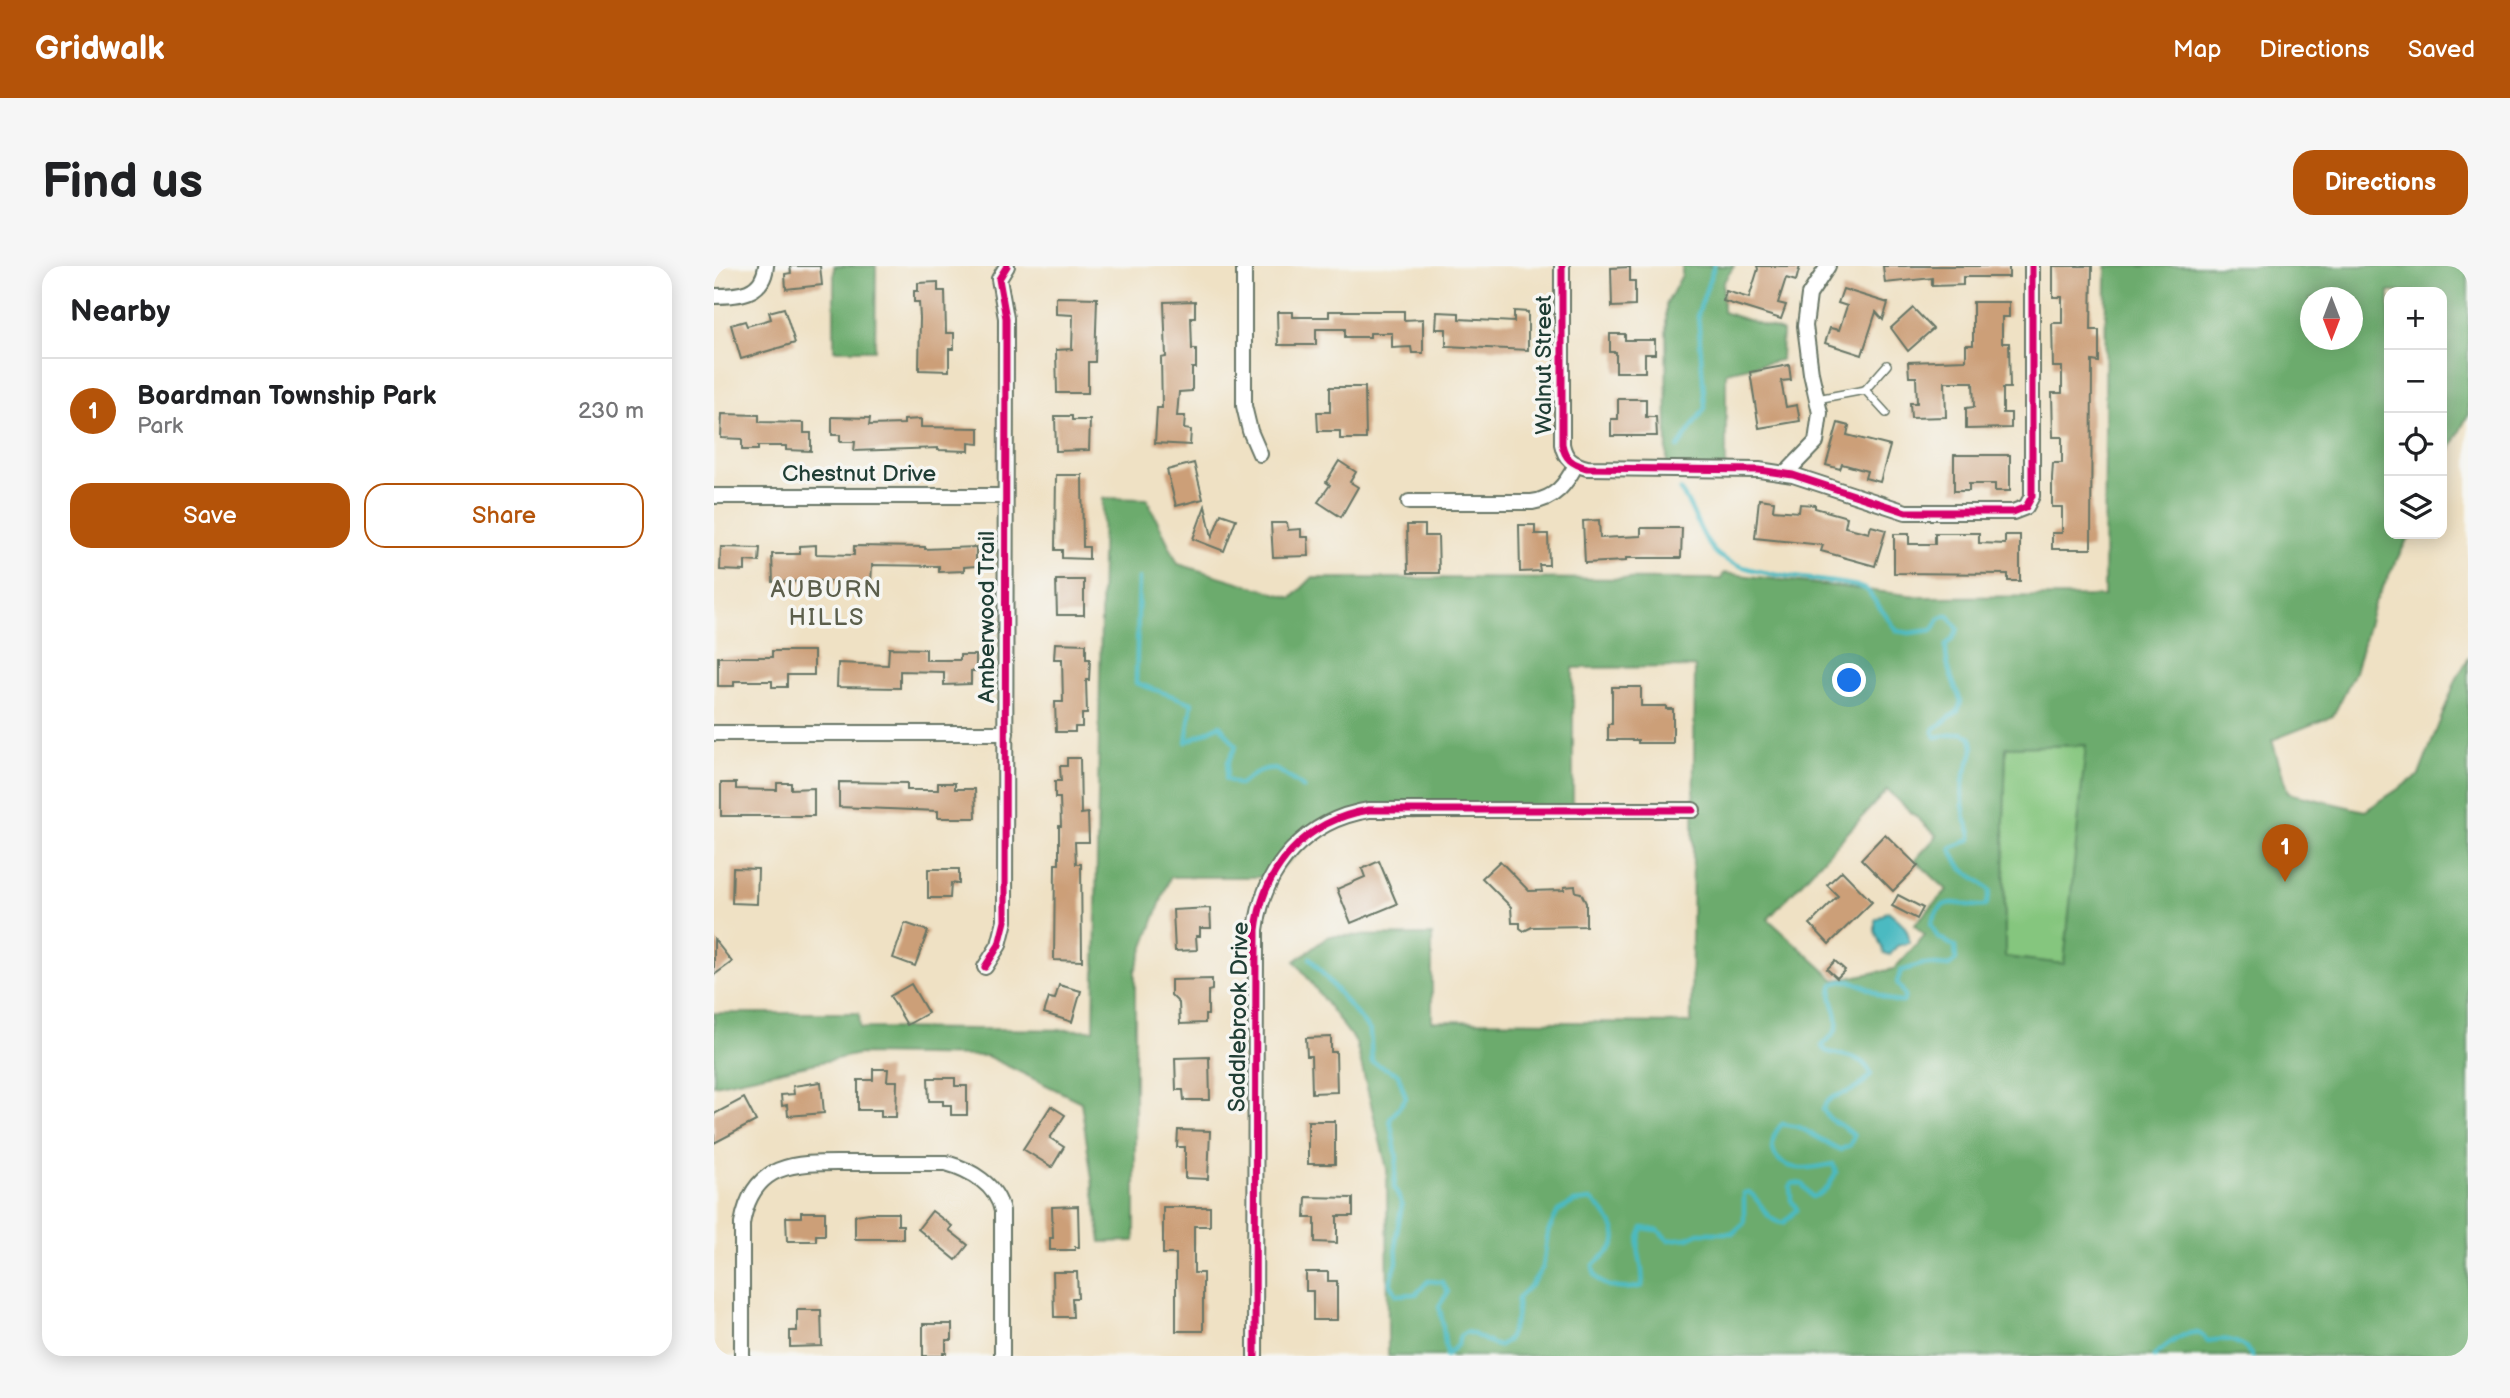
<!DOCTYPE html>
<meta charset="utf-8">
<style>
:root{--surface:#fff;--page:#f6f6f6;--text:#202124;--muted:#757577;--line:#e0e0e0;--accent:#b45309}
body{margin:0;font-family:"Balsamiq Sans",sans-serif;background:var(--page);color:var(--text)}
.controls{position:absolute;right:21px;top:21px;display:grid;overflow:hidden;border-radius:14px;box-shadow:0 4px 18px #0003}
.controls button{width:63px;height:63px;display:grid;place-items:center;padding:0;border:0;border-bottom:2px solid var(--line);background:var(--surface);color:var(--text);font:35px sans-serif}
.compass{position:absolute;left:1586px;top:21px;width:63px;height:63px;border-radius:50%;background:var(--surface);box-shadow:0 4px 18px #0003;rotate:180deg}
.you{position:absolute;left:1136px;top:415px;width:24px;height:24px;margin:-18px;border:5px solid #fff;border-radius:50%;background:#1a73e8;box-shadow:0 0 0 10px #1a73e833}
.badge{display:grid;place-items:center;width:46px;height:46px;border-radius:50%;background:var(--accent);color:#fff;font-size:23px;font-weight:700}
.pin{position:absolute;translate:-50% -58px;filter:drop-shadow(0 2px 4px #0008)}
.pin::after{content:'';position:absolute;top:37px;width:24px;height:21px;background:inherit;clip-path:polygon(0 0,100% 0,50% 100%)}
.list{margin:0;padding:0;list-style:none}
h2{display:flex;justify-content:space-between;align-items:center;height:91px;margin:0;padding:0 28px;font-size:30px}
h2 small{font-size:23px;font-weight:400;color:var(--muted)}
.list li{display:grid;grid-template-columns:46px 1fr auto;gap:21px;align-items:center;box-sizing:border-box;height:105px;padding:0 28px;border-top:2px solid var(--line)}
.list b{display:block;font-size:26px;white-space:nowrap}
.list p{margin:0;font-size:23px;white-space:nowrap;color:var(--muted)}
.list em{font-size:23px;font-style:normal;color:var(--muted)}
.actions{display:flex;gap:14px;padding:21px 28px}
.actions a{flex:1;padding:16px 0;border:2px solid var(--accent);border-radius:21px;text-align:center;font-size:24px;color:var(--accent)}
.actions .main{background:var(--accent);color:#fff}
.icon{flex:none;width:38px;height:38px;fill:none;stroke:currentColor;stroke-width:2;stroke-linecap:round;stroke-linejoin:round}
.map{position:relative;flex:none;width:1754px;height:1090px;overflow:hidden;border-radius:21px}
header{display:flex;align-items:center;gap:42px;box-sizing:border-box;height:98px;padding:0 35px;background:var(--accent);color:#fff}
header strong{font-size:33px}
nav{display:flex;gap:38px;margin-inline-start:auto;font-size:24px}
.intro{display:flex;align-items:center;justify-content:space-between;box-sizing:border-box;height:168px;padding:0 42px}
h1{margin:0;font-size:49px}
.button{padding:18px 32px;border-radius:21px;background:var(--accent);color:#fff;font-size:24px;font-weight:700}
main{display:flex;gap:42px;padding:0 42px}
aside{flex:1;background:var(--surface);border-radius:21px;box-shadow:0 4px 18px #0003}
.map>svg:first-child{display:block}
.green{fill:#85c67e;stroke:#528259;stroke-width:2}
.forest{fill:#6cab6d;stroke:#467450;stroke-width:2;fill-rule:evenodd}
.water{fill:#4bbac1;stroke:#357c7a;stroke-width:2}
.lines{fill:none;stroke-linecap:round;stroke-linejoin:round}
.stream{stroke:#4bbac1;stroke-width:4.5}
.building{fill:#cc9f78}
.service-casing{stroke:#687666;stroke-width:10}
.minor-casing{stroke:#687666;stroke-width:18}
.service{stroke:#fff;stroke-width:7}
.minor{stroke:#fff;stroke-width:14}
.cycleway-casing{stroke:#f6f6f2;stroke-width:11}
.cycleway{stroke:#d6006c;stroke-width:7}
.labels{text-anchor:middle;stroke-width:7;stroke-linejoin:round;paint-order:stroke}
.street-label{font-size:23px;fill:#1f3d34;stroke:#f6f6f2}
.neighbourhood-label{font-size:24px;letter-spacing:2px;fill:#5c5f4c;stroke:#f6f6f2}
</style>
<header>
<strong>Gridwalk</strong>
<nav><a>Map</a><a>Directions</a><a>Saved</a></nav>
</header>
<div class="intro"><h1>Find us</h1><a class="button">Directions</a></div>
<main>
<aside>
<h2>Nearby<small></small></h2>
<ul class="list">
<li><span class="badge">1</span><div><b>Boardman Township Park</b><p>Park</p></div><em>230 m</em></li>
</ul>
<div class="actions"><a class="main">Save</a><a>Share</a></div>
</aside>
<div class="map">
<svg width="1754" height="1090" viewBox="0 0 1754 1090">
<rect width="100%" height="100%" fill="#f6f6f2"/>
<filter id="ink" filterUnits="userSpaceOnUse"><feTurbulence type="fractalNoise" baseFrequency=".0143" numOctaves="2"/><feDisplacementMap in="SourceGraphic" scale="14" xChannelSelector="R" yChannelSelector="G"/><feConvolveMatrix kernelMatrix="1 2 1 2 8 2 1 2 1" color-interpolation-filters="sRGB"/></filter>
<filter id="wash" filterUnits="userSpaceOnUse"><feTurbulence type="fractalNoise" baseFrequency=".00686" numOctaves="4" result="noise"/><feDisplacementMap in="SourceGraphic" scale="28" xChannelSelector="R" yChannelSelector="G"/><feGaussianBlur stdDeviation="1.57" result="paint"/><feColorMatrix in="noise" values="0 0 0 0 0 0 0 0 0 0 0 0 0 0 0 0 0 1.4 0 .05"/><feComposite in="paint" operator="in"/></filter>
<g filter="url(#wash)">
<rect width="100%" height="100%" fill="#efe1c4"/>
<!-- green -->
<polygon class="green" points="1373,479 1350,698 1291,691 1290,555 1292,481"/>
<!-- forest -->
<g class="forest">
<polygon points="120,0 162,0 161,84 120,84"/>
<polygon points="968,0 1020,0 1009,17 1009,46 1068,65 1067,94 1012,106 1012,204 953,203 952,39 968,9"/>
<path d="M1392,0H1754V149L1734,188L1728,187V26H1675V268H1703L1692,276L1660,338L1641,406L1619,450L1558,474L1574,527L1651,545L1705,509L1742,414L1754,393V1090H674L673,903L642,777L581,695L615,670L718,669V755L977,757L981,401L859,402V543L625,551L557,611H456L421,705V975L387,976L367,836L273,790L145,788L0,819V747H145L146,762L380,764L389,232L433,233L464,298L578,332L598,312L1007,313L1010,307L1211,331L1390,330ZM1596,32H1638V74H1596ZM1372,479L1350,698L1291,691L1290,555L1292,481ZM1173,524L1223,570L1201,594L1233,624L1200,659L1211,669L1180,703L1121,714L1054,653Z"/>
</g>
<!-- water -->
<path class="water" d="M1174,645C1185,654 1196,661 1195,677L1183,680L1176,689L1170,687L1161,665V654Z"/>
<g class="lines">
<!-- stream -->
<g class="stream">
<polyline points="964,181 991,142 984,48 1000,0"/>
<path d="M425,312L422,417L478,437L472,476L506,459L522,480L514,496L512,513L525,519C560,494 556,499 590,522"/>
<path d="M596,692L656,765L658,796L684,808L692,832L676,853L683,892L680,921L688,938L682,972L683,996L676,1017L683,1029L702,1028L714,1015L728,1016L734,1026L725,1040C730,1056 729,1072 733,1088"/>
<path d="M732,1090L744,1078L746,1070L752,1066C764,1068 771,1077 784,1080L794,1074L802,1053L804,1032L817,1019L829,1001L834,966L844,945L860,936L877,934C888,942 907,964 900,979C895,988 885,992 879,1000C880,1023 909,1025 928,1020C932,997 917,985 929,962L944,964L954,974L974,972L985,967H1019L1030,957V927L1035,926C1049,936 1051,956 1070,957L1083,943L1077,934L1076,921L1079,917L1088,918L1098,931C1112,927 1116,919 1122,906L1119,898C1108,900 1096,903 1085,902C1059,900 1050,877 1068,858L1085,861L1126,884L1136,879L1140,870C1131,858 1115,858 1109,843C1114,827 1132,830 1144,821C1149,818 1153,813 1157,808C1148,788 1130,791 1112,785L1108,780C1113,774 1122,768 1123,760C1126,746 1113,734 1119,718C1146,705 1163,737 1189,736L1191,729L1183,716L1187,705L1209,698L1235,700L1242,694L1241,681L1223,670L1217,658C1230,624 1243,642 1270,640L1273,637L1276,625C1259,605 1247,612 1237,582L1257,573C1258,564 1253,560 1251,552C1249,541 1248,528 1249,518C1250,499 1265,488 1256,470L1248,467L1221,471L1219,464L1244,445L1247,435C1239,415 1231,401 1232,379L1239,372L1244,363L1234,349L1225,353L1219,364L1195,367L1183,365L1153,324L1143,320C1108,312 1023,311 1000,285C984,267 981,243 966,224"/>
<path d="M1440,1090C1449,1082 1473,1062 1486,1068C1489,1070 1491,1073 1494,1075C1512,1071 1528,1074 1538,1090"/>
</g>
</g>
<g id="blocks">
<!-- building -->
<g class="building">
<polygon points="76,0 106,0 108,19 72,23 71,8 77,7"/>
<polygon points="1043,0 1086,0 1082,15 1072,12 1064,37 1072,39 1067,53 1009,35 1012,25 1035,32 1044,3"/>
<polygon points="1169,0 1295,0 1295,11 1249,11 1249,19 1218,20 1218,12 1171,17"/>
<polygon points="1339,0 1378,0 1377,64 1385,64 1385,96 1378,95 1377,283 1338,283 1338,267 1348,267 1348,241 1338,241 1338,212 1339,197 1348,197 1348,171 1339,171 1338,127 1348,127 1348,101 1339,101 1338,57 1348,57 1348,31 1339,31"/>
<polygon points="916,1 916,15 921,15 921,40 898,41 897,2"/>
<polygon points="224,16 224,25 231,25 232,67 240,67 240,83 235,83 235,105 205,104 206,52 205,36 200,36 200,25 204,25 204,17"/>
<polygon points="1129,23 1174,37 1169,54 1162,46 1148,89 1111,77 1116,62 1125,64 1133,40 1124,37"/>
<polygon points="342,31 383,32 381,96 374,96 374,127 343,127 342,84 358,83 359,49 342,48"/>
<polygon points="481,35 481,51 477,51 478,83 482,83 482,102 478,102 478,125 465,126 463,150 471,150 470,163 477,164 476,179 441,177 443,142 448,142 447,92 452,91 450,36"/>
<polygon points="1259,36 1295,36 1295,51 1288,51 1288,77 1295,77 1296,122 1289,122 1289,147 1297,147 1297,162 1252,163 1252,142 1260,141 1259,116 1231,116 1232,151 1197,152 1196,137 1203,137 1202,111 1195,111 1194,96 1252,94 1252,79 1259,79"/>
<polygon points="70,42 81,77 27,93 17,59 31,55 33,60 57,53 55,46"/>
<polygon points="1199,42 1219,63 1194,85 1177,62"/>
<polygon points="615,45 690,45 690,54 709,53 709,87 698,87 697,81 678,82 678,67 656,67 656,71 631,71 631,63 602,63 602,79 564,79 563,46 579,46 579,51 615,51"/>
<polygon points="800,45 814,46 814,84 732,80 732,63 722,63 723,46 745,47 745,53 800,56"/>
<polygon points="896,68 911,68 911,74 941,74 941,88 931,88 931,106 902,106 902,86 896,86"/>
<polygon points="1075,99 1077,114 1067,115 1072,141 1083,139 1086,155 1045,162 1036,106"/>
<polygon points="616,121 651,121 652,173 626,173 626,165 604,165 603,146 616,146"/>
<polygon points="904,133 932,133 932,151 942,151 943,170 897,170 897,153 904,153"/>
<polygon points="8,148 45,149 45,156 90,157 90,167 97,167 97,185 72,184 72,180 44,180 44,184 28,184 28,173 7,172"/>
<polygon points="341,150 358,150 358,154 376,154 375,184 342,185"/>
<polygon points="118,151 156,152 155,159 190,158 190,154 207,153 207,161 265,162 265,178 255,177 255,185 224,184 224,182 140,185 141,176 126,176 126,169 118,169"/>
<polygon points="1124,157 1135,160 1133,169 1176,180 1166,216 1151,212 1153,205 1128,198 1126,203 1112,199"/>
<polygon points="1240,189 1296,189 1296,225 1281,225 1281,218 1255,218 1255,225 1240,225"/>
<polygon points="625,195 642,206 636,216 644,221 627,251 604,236 616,219 612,216"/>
<polygon points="480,197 489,233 462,240 453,204"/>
<polygon points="342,209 368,209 369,281 375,281 375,293 348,292 348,284 341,284"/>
<polygon points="1045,233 1060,235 1059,244 1085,246 1086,238 1101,239 1101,242 1133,251 1131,261 1155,267 1157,260 1172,264 1161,300 1107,285 1109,279 1041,272"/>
<polygon points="491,240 498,271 507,248 522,253 510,285 479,273"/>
<polygon points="885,254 886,272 927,270 927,262 968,262 967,292 912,292 912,295 871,297 869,255"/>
<polygon points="557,257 573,257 574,264 587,263 587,271 594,271 595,290 559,291"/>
<polygon points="693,259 711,259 711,270 724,270 725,307 694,307"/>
<polygon points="805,259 821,259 821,268 834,268 835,299 825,299 826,305 806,306"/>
<polygon points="1221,267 1265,267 1265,277 1291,278 1291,269 1306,269 1306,315 1294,315 1294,308 1180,307 1180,268 1195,268 1195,278 1221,278"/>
<polygon points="102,279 102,288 140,289 140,280 211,281 211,283 262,281 262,300 250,301 250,305 225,306 225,300 158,299 157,318 118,317 118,315 59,316 58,288 86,288 86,280"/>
<polygon points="7,281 46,282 45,296 31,295 31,305 6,304"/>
<polygon points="342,314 370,314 370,349 343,349"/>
<polygon points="341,377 372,378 372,393 376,393 375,414 372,414 373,448 368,448 368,461 361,461 361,466 342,466 341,436 349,436 348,393 340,393"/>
<polygon points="175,382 212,383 212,394 246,394 246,389 262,389 262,405 257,405 257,418 230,419 230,406 186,405 186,422 123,421 124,397 174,399"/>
<polygon points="58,385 100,385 100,409 73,409 73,421 58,421 58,415 20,415 20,420 4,420 4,391 58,391"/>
<polygon points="898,421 927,421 927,440 952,440 952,443 959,443 959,477 924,477 924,474 894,474 894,458 898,458"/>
<polygon points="353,492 366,492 367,548 374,547 375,576 361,576 362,598 367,598 368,695 340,694 341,598 345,598 345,560 347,560 346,532 341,532 341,515 347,515 346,500 353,500"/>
<polygon points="125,516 193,517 193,524 224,524 224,517 241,517 241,523 261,523 262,552 224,552 224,545 125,541"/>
<polygon points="7,517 22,517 22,523 63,524 63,517 77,517 77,523 100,522 100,550 7,550"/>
<polygon points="1171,568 1204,600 1179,625 1147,593"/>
<polygon points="665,595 683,638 637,657 623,623 651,611 648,603"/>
<polygon points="786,595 815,625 850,624 850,621 861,620 862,626 867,627 872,637 872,660 818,661 810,665 806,662 806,657 798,657 797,641 768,612"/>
<polygon points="19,602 44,603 43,638 18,637"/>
<polygon points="214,603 245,603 245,618 237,617 236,632 214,632"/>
<polygon points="1128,605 1158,636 1115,678 1096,658 1124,630 1113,619"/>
<polygon points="1184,629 1209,642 1203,653 1178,640"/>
<polygon points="496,642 497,662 486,662 486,670 482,670 483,684 461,685 459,644"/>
<polygon points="191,657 214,665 201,700 179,692"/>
<polygon points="0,673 18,696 0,709"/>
<polygon points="1121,695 1131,704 1123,712 1113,703"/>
<polygon points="498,713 498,724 494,725 494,749 491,749 491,757 466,758 465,737 457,729 457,714"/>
<polygon points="197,718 214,747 193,759 176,730"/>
<polygon points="345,719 367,725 358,756 330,747 335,732 341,733"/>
<polygon points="617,771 617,786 622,786 623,826 598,827 597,790 593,790 592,772"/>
<polygon points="495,791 496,834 470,834 469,824 462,824 461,792"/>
<polygon points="159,803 174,803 173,815 183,815 182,851 167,851 167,844 144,844 144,814 159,814"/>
<polygon points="214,812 241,812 241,820 253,820 253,849 237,849 237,839 229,839 229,835 215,835"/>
<polygon points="107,816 110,847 74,850 73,839 68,840 67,829 80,828 79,820"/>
<polygon points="30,832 42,855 0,877 0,848"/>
<polygon points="337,840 351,849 336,872 350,881 338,901 309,883"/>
<rect x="594" y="855" width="27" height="43"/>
<polygon points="464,864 496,865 494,913 471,912 471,881 463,881"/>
<polygon points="592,931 639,932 639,950 623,950 623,977 601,976 601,952 591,952"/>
<polygon points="364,940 365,981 361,981 361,984 336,984 336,972 339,972 338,941"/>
<polygon points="449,941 496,941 496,960 480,960 480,1007 489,1007 489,1065 462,1065 462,988 449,988"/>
<polygon points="218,945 238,960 235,964 254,979 242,994 204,963"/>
<polygon points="87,946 111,946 111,969 102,969 102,975 73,975 72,951 87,951"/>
<polygon points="155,947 184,947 184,959 189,959 189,973 141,973 141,949"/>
<polygon points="339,1006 363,1006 364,1032 358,1032 359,1051 340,1051"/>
<polygon points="592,1006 614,1006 614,1015 623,1015 623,1054 599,1054 599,1025 592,1025"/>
<polygon points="83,1044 107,1044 108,1080 76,1081 76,1065 83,1065"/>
<polygon points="209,1058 238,1058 238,1074 232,1074 232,1087 229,1087 229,1090 209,1090"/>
</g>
</g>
</g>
<g filter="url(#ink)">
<use href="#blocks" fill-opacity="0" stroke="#687666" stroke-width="2"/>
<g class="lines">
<!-- service casing -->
<g class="service-casing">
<g id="service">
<polyline points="1151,124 1173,99"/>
<polyline points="1103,133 1151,124 1172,147"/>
</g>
</g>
<!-- minor casing -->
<g class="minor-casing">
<g id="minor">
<polyline points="530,0 530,140 536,165 546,188"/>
<path d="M848,0V178C851,193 858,198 873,202L1045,204L1079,209L1192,246H1299L1312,241L1318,230V0"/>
<path d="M0,30C24,30 49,29 52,0"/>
<polyline points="1072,207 1102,176 1106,147 1097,107 1091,60 1095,29 1114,0"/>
<polyline points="0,230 291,230"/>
<path d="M695,236H818C842,232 851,219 862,199"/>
<polyline points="0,467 292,467"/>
<polyline points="271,701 285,679 291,655 292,52 285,13 293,0"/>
<path d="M28,1090V958C39,892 87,897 140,897C171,897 202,897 232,897C257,904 283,919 288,945V1090"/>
<path d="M541,1090L542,664C549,601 593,554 655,544H979"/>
</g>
</g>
<!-- service -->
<use href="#service" class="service"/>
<!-- minor -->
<use href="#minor" class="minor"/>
<!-- cycleway casing -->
<g class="cycleway-casing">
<g id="cycleway">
<path d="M848,0V178C851,193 858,198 873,202L1045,204L1079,209L1192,246H1299L1312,241L1318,230V0"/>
<polyline points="271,701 285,679 291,655 292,52 285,13 293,0"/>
<path d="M541,1090L542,664C549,601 593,554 655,544H979"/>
</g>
</g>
<!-- cycleway -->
<use href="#cycleway" class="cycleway"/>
</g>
</g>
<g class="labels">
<!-- street labels -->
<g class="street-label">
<text transform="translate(829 99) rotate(-90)" y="8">Walnut Street</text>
<text x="145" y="215">Chestnut Drive</text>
<text transform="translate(272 351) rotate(-90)" y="8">Amberwood Trail</text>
<text transform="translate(524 751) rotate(-89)" y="8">Saddlebrook Drive</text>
</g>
<!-- neighbourhood labels -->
<g class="neighbourhood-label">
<text x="113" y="331">AUBURN<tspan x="113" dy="28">HILLS</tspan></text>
</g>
</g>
</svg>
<div class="controls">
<button>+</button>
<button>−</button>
<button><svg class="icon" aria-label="locate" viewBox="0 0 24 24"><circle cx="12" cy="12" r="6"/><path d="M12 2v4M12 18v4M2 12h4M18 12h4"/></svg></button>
<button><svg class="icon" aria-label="layers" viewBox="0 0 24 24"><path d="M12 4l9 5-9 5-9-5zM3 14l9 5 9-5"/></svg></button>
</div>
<svg class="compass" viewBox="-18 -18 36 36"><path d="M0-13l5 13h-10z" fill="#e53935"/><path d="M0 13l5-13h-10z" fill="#757577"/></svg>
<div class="you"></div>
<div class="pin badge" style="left:1571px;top:616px">1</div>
</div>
</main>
